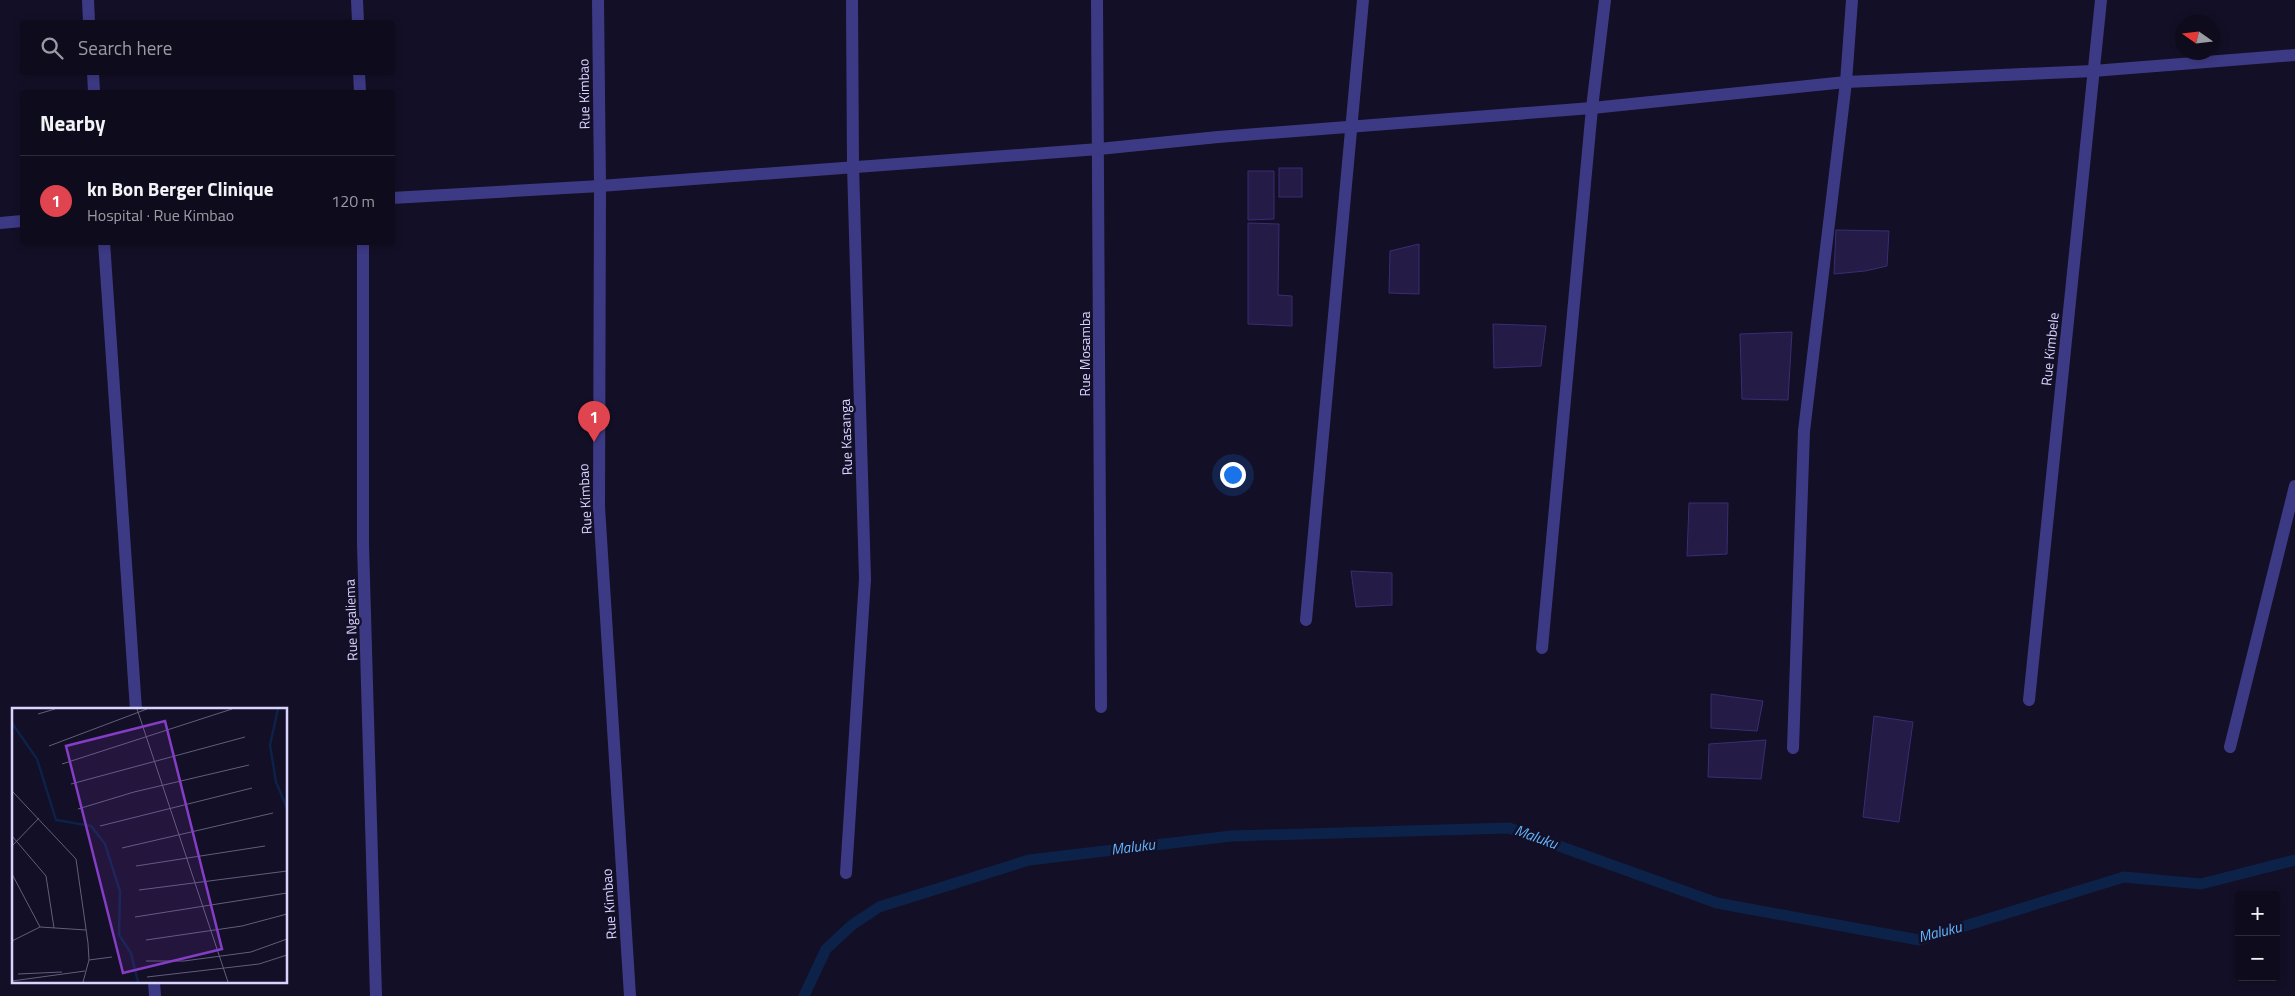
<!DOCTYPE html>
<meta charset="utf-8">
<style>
:root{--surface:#0e0b1c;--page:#171425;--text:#f1f3f6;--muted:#9b9ba3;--line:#2e2b3b;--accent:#b45309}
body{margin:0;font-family:"Titillium Web",sans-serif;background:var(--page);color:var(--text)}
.controls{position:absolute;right:15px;bottom:15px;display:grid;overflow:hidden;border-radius:5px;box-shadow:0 2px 8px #0003}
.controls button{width:45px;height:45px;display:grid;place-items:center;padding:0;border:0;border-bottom:1px solid var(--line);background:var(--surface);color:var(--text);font:25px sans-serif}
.compass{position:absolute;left:2175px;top:15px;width:45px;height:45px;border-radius:50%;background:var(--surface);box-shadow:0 2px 8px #0003;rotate:284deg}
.you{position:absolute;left:1232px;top:474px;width:18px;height:18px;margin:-12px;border:4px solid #fff;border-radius:50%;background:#1a73e8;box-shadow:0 0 0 8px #1a73e833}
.badge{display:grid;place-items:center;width:32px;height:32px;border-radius:50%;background:var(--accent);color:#fff;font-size:16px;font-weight:700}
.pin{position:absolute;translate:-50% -41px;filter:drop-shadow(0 1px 2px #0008)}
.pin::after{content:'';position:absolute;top:26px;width:18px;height:15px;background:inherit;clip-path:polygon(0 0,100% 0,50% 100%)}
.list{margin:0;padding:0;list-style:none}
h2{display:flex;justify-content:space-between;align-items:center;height:65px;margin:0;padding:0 20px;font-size:21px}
h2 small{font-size:16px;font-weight:400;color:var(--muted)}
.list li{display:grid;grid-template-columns:32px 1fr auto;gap:15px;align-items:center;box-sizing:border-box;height:90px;padding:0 20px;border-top:1px solid var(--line)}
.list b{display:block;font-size:19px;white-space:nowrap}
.list p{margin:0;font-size:16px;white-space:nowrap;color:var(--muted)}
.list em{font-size:16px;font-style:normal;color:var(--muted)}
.icon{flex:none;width:28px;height:28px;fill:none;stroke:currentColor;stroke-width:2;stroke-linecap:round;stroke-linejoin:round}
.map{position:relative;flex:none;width:2295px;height:996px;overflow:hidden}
.search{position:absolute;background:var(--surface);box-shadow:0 2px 8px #0003;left:20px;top:20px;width:375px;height:55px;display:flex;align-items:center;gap:12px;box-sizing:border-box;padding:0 18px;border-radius:5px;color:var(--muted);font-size:19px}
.panel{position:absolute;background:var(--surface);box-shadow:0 2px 8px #0003;left:20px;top:90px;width:375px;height:155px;border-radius:5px}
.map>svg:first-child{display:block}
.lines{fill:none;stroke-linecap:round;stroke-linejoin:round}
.stream{stroke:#0c2248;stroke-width:11}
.building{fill:#241b47;stroke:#3b2d73}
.street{stroke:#3d3a85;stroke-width:12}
.labels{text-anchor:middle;stroke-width:5;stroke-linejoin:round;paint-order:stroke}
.street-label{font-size:14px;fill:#d9d4ff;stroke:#130f26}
.water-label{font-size:15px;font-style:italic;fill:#62b6ff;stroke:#130f26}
.inset-river{fill:none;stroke:#0c2248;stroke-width:2.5}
.inset-road{fill:none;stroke:#625e7d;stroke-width:1}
.view{fill:#843dc5;fill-opacity:0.15;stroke:#843dc5;stroke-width:2.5}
.inset-edge{fill:none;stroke:#d9d4ff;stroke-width:2.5}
</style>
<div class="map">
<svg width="2295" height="996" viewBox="0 0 2295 996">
<rect width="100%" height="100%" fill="#130f26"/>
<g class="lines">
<!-- stream -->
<polyline class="stream" points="804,996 826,949 852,925 879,907 1029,860 1231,836 1509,828 1717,903 1919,940 2124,877 2201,884 2295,860"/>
</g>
<!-- building -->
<g class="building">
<rect x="1279" y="168" width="23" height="29"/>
<polygon points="1248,171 1274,171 1274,219 1248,220"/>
<polygon points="1248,223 1279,224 1278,295 1292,296 1292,326 1248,324"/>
<polygon points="1836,230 1889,231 1887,266 1865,271 1834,274"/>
<polygon points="1419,244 1419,294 1389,293 1390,251"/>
<polygon points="1493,324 1546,326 1541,366 1494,368"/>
<polygon points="1792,332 1788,400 1742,399 1740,334"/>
<polygon points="1689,503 1728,503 1727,554 1687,556"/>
<polygon points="1351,571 1392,573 1392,605 1356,607"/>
<polygon points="1711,694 1763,701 1757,731 1711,728"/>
<polygon points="1874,716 1913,722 1899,822 1863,817"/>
<polygon points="1766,740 1761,779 1708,777 1709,744"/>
</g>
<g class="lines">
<!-- street -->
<g class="street">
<polyline points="88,0 89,22"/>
<polyline points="357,0 358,22"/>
<polyline points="598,0 600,186 599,507 630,996"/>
<polyline points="1097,0 1101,707"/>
<polyline points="93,72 94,92"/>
<polyline points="359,72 360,92"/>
<polyline points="392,198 600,186 1099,149 1218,137 1592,108 1846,82 2093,71 2295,55"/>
<polyline points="0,223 22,221"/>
<polyline points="104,242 136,710"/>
<polyline points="363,242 363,545 376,996"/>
<polyline points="1306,620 1363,0"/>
<polyline points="1542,648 1592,108 1605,0"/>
<polyline points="2029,700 2101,0"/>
<polyline points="2230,747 2295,486"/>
<polyline points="1793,748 1804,431 1846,82 1852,0"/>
<polyline points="846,873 865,579 853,166 852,0"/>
<polyline points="154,982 155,996"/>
</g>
</g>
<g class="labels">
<!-- street labels -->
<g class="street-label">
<text transform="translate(584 94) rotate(-91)" y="5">Rue Kimbao</text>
<text transform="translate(2050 349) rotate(-84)" y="5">Rue Kimbele</text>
<text transform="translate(1085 354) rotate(-90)" y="5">Rue Mosamba</text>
<text transform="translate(846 437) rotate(-92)" y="5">Rue Kasanga</text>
<text transform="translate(585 499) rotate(-93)" y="5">Rue Kimbao</text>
<text transform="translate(351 620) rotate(-92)" y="5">Rue Ngaliema</text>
<text transform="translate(609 904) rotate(-94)" y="5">Rue Kimbao</text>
</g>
<!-- water labels -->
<g class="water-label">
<text transform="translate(1536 837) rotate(20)" y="5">Maluku</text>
<text transform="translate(1133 847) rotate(-7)" y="5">Maluku</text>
<text transform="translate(1940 932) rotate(-14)" y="5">Maluku</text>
</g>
</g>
<!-- overview -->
<g transform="translate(12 708)">
<rect width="275" height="275" fill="#130f26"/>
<path class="inset-river" d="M266,1L258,37L264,74L275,100M0,15L25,51L44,112L79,118L93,136L108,183L107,227L119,245L126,274"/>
<path class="inset-road" d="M125,1L216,274M26,6L43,1M37,38L135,1M50,56L220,1M59,76L233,29M0,83L64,151L76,235L77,252L71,274M66,101L122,84L237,57M88,118L240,80M0,128L34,168L42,220M0,138L27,110M110,140L261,105M124,158L253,138M0,166L28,219M127,182L275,163M123,209L275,185M134,232L230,218L275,206M0,233L28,219L74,222M77,252L100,249M134,253H172L239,244L275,231M6,266L50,264M135,269L247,256L275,247M0,273L73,263"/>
<path class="view" d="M153,13L210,241L111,265L54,38Z"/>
<rect width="275" height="275" class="inset-edge"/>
</g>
</svg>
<div class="controls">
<button>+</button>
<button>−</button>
</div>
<svg class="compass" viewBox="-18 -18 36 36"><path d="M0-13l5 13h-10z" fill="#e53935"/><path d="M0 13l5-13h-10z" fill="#9b9ba3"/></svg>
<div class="you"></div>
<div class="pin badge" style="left:594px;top:442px;background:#e0444e">1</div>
<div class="search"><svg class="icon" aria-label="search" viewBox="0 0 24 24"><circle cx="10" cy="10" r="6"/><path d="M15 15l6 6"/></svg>Search here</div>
<section class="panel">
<h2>Nearby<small></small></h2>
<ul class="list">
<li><span class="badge" style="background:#e0444e">1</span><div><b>kn Bon Berger Clinique</b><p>Hospital · Rue Kimbao</p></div><em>120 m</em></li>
</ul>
</section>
</div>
